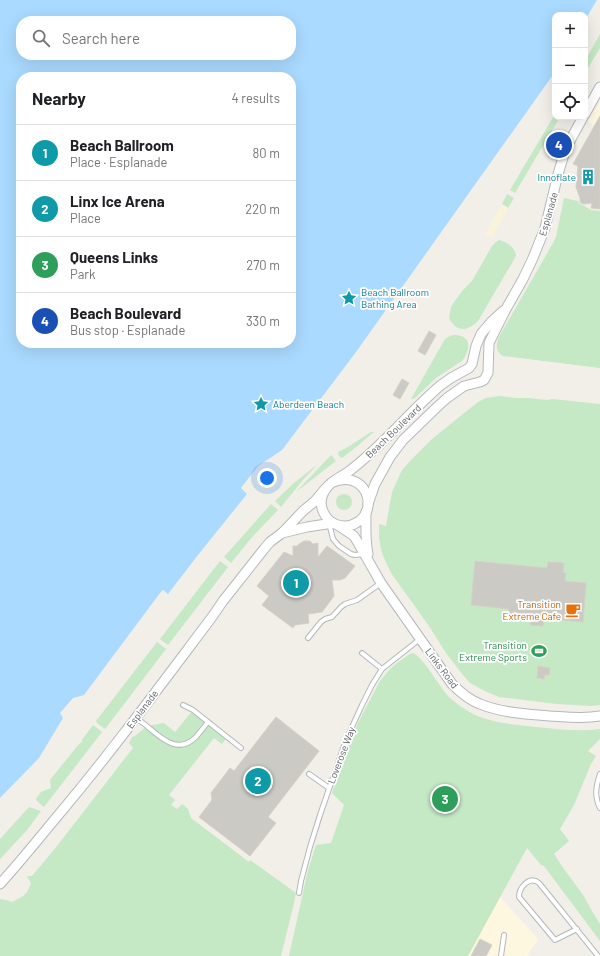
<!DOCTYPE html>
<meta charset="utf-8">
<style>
:root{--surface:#fff;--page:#f6f6f6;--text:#202124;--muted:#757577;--line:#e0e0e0;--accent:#ea4335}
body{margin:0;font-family:Barlow,sans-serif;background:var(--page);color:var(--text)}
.controls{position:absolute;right:12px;top:12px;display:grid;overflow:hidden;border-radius:8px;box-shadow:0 4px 16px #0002}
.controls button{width:36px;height:36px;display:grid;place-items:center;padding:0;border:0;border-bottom:1px solid var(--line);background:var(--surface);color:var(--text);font:20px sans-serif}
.you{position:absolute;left:267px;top:478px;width:14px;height:14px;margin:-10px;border:3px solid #fff;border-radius:50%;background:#1a73e8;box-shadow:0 0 0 6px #1a73e833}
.badge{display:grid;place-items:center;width:26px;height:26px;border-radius:50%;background:var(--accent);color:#fff;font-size:13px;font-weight:700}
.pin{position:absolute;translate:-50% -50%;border:2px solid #fff;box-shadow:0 1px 4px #0006}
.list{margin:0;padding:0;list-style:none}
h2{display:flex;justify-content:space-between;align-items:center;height:52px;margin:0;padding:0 16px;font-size:17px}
h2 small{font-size:13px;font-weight:400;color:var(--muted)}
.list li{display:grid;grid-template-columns:26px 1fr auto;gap:12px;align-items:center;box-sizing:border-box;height:56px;padding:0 16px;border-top:1px solid var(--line)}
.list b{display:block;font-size:15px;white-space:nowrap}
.list p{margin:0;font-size:13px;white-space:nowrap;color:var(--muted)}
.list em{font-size:13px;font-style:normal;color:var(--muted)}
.icon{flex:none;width:22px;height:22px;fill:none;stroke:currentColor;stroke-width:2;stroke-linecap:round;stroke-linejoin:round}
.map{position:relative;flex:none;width:600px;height:956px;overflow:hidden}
.search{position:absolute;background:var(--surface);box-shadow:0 4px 16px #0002;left:16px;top:16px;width:280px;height:44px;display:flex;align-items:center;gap:10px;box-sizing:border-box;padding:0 14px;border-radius:16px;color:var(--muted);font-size:15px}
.panel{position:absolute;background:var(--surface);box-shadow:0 4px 16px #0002;left:16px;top:72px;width:280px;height:276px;border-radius:16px}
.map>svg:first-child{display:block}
.commercial{fill:#fef7e0}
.green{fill:#c5e8c5}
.sand{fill:#fbf3d9}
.water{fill:#aadaff;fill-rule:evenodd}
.building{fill:#cccac5;stroke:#d6d1c6}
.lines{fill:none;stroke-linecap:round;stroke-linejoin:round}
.service-casing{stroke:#b5b8bc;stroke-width:6}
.tertiary-casing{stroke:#b5b8bc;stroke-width:11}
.service{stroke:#fff;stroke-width:4}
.tertiary{stroke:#fff;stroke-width:9}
.labels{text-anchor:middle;stroke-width:3.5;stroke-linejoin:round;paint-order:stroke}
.culture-label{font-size:10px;fill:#0d838f;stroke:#fff;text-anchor:start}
.street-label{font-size:10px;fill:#5f6368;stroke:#fff}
.food-label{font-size:10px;fill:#c56008;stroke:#fff;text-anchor:end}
.leisure-label{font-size:10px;fill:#27864d;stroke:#fff;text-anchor:end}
</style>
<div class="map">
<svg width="600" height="956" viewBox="0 0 600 956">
<rect width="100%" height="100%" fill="#f1efe8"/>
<!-- commercial -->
<g class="commercial">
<polygon points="600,101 600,129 588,122"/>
<polygon points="500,897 538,939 527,956 468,956"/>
</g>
<!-- green -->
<g class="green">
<polygon points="600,34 600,48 585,73 585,61"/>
<polygon points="555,114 555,117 560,117 515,193 510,190"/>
<polygon points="507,194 514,198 508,208 502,204"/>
<path d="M564,198L578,201L579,203L591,210L600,211V368L503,356C495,351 496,345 499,337L553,243L556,237Z"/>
<path d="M499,240C507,242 516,248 516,256L478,321C467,332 456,332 449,318L451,307L454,302L463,290L472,281L492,246L496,242Z"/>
<path d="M454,335C472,335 471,350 462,361L436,378L415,398L412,399H411L445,339L450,336Z"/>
<polygon points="499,396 516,398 528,398 547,400 552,399 600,404 600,705 590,706 557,704 499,697 485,691 470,683 463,675 446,653 429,626 391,573 384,558 381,549 379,537 379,524 386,526 392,492 402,470 410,461 432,439 478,402 486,398"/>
<path d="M371,432H374C363,441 353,450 342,458L339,456L338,452L348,447Z"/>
<polygon points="331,455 332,456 336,461 296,492"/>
<polygon points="318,464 302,481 281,507 275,501 294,483"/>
<circle cx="344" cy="502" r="8"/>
<polygon points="271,504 278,510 253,536 231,563 224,557"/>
<polygon points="220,561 228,567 168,645 160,639"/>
<polygon points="157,642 166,649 105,729 97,723 96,721"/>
<path d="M413,653C425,659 438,685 448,696C455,703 464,709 473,714C492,723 515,725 536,727C557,729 579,732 600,729V739L588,751L596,756L591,764L574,805L560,829L569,841L554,854L564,869L583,895L595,916L600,924V941L544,866L541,865L527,848L468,956H289L308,870L316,845L331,843L344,805L332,793L355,730L362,715L380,681L390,669L397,663L410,654Z"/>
<path d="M193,710L227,737L222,744L214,738L169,795L175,800L171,805L177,809L182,804L188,809L191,818L249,862L250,860L296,893L294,903L281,956H0V899L6,900L12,902C23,896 26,897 31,883L27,876H32L57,846L133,748L129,743L132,737L135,736L147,726L164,723L175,732Z"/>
<polygon points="93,725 102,732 44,807 37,801 36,799 41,792 51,788 50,780 79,744 82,742 82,740"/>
<polygon points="29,807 41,811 27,830 0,859 0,839"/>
</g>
<!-- sand -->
<polygon class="sand" points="502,204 508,208 492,238 485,234"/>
<!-- water -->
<path class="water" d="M0,0H597L585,20V15H555V72L356,352L282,450L258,466L241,488L247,494L198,555L168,594L163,590L160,593L84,695L73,698L60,713L63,718L39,758L0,798ZM21,21H291V55H21ZM21,77H291V343H21Z"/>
<!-- building -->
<g class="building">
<polygon points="600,116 600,209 591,208 592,203 583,204 580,202 580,198 576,187 578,166 573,164"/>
<polygon points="429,331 436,335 425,355 418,351"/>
<polygon points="402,379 409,383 400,399 393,395"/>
<polygon points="304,541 310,541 313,544 318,543 318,557 327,546 355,566 345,578 340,580 332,580 334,596 322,612 308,614 309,623 295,625 293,628 262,605 269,596 257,586 284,552 293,556 293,546 297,546 299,544"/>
<polygon points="475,561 547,568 548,562 564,563 563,573 566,573 565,581 586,583 583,622 544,618 543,626 530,625 531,617 508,614 509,609 471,605"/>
<polygon points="538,666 550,668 549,675 545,675 544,679 537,678"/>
<polygon points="276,717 319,751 268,817 276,823 250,856 199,817 212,800 211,793 230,768 234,771"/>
<polygon points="480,939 492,945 486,956 471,956"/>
</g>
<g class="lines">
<!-- service casing -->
<g class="service-casing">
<g id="service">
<polyline points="329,523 333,539 339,546 351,554 355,555 364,554"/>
<polyline points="308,638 321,622 325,619 332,617 341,607 345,604 357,600 381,583"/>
<polyline points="362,653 382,669"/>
<polyline points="183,705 193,710 241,748"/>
<path d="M136,718C140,721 145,724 149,728C163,740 179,754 196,737C200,732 204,727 208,722"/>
<polyline points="309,774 329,788"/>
<path d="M600,774C596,786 594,796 600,808"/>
<polyline points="299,893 301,881 310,847 320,815 346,740 362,705 372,685 382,669 420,639"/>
<path d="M577,929L555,940L519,897C519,888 529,875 539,883L598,956"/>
<polyline points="501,956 504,935"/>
</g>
</g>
<!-- tertiary casing -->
<g class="tertiary-casing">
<g id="tertiary">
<polyline points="585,114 600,87"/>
<path d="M331,483C365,467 381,510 356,523C349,527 342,527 335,524C324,519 318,505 323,494C327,483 339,478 348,472C382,447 409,412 441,385L451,378L469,368L472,364L476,346L481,334L492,321L503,311"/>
<polyline points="368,504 375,484 390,457 403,440 436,408 447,398 464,386 480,382 484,380 488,373 489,343 506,309 523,279 533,258 545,228 558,174 566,148 583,117"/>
<path d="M366,512C366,526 365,540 368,554"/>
<path d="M339,526L354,536L357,541L381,583L452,684C460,692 469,700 480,704C502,713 527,714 550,716C567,717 584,719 600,716"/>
<polyline points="282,533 307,527 333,523"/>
<path d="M0,884C19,863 37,841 55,819C110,754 160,686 212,617L223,601L264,549L270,542L282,533L303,511L315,501L325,489"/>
</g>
</g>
<!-- service -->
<use href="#service" class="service"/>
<!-- tertiary -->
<use href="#tertiary" class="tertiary"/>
</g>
<!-- icons -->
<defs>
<g id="building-bare" transform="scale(1.2)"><path d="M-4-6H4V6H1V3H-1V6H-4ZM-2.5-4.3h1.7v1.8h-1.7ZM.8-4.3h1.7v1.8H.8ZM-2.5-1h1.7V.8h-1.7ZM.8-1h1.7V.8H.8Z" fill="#0f9aa8" stroke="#fff" stroke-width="2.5" paint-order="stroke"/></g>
<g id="sight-bare" transform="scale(1.2)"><path d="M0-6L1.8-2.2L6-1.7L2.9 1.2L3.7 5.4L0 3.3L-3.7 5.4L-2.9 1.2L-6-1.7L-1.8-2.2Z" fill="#0f9aa8" stroke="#fff" stroke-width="2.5" paint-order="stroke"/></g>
<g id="cafe-bare" transform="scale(1.2)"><path d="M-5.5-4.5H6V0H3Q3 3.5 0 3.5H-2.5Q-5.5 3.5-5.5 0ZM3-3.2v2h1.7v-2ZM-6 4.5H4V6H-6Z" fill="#e8710a" stroke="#fff" stroke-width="2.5" paint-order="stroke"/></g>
<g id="stadium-bare" transform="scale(1.2)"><path d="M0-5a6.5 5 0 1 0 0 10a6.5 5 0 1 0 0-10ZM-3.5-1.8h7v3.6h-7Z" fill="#2e9e5b" stroke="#fff" stroke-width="2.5" paint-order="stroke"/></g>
</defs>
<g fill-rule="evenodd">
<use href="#building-bare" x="588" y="177"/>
<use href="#sight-bare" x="349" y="298"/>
<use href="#sight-bare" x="261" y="404"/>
<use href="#cafe-bare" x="573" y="610"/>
<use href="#stadium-bare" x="539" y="651"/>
</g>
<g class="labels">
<!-- culture labels -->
<g class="culture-label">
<text x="576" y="181" text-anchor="end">Innoflate</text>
<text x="361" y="296">Beach Ballroom<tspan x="361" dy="12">Bathing Area</tspan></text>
<text x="273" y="408">Aberdeen Beach</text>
</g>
<!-- street labels -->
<g class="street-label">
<text transform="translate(548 214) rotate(-74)" y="4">Esplanade</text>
<text transform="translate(393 431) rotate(-44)" y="4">Beach Boulevard</text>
<text transform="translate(442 668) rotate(53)" y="4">Links Road</text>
<text transform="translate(142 709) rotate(-53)" y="4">Esplanade</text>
<text transform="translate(341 755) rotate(-69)" y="4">Loverose Way</text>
</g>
<!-- food labels -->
<g class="food-label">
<text x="561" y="608">Transition<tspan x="561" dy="12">Extreme Cafe</tspan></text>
</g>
<!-- leisure labels -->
<g class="leisure-label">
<text x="527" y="649">Transition<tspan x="527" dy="12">Extreme Sports</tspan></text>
</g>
</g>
</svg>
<div class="controls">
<button>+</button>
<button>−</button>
<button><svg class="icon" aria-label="locate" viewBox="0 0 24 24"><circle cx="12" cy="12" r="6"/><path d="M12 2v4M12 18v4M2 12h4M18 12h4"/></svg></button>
</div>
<div class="you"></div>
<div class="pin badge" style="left:296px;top:583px;background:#0f9aa8">1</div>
<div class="pin badge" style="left:258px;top:781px;background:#0f9aa8">2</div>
<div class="pin badge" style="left:445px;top:799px;background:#2e9e5b">3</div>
<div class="pin badge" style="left:559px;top:145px;background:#1a4fb4">4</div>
<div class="search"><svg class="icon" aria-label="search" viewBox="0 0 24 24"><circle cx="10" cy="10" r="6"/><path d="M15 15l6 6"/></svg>Search here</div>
<section class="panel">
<h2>Nearby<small>4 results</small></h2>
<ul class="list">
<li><span class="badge" style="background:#0f9aa8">1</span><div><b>Beach Ballroom</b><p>Place · Esplanade</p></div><em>80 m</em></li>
<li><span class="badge" style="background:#0f9aa8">2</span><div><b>Linx Ice Arena</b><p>Place</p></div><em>220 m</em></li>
<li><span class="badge" style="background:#2e9e5b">3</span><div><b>Queens Links</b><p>Park</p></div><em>270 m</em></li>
<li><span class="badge" style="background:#1a4fb4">4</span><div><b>Beach Boulevard</b><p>Bus stop · Esplanade</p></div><em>330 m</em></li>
</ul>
</section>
</div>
